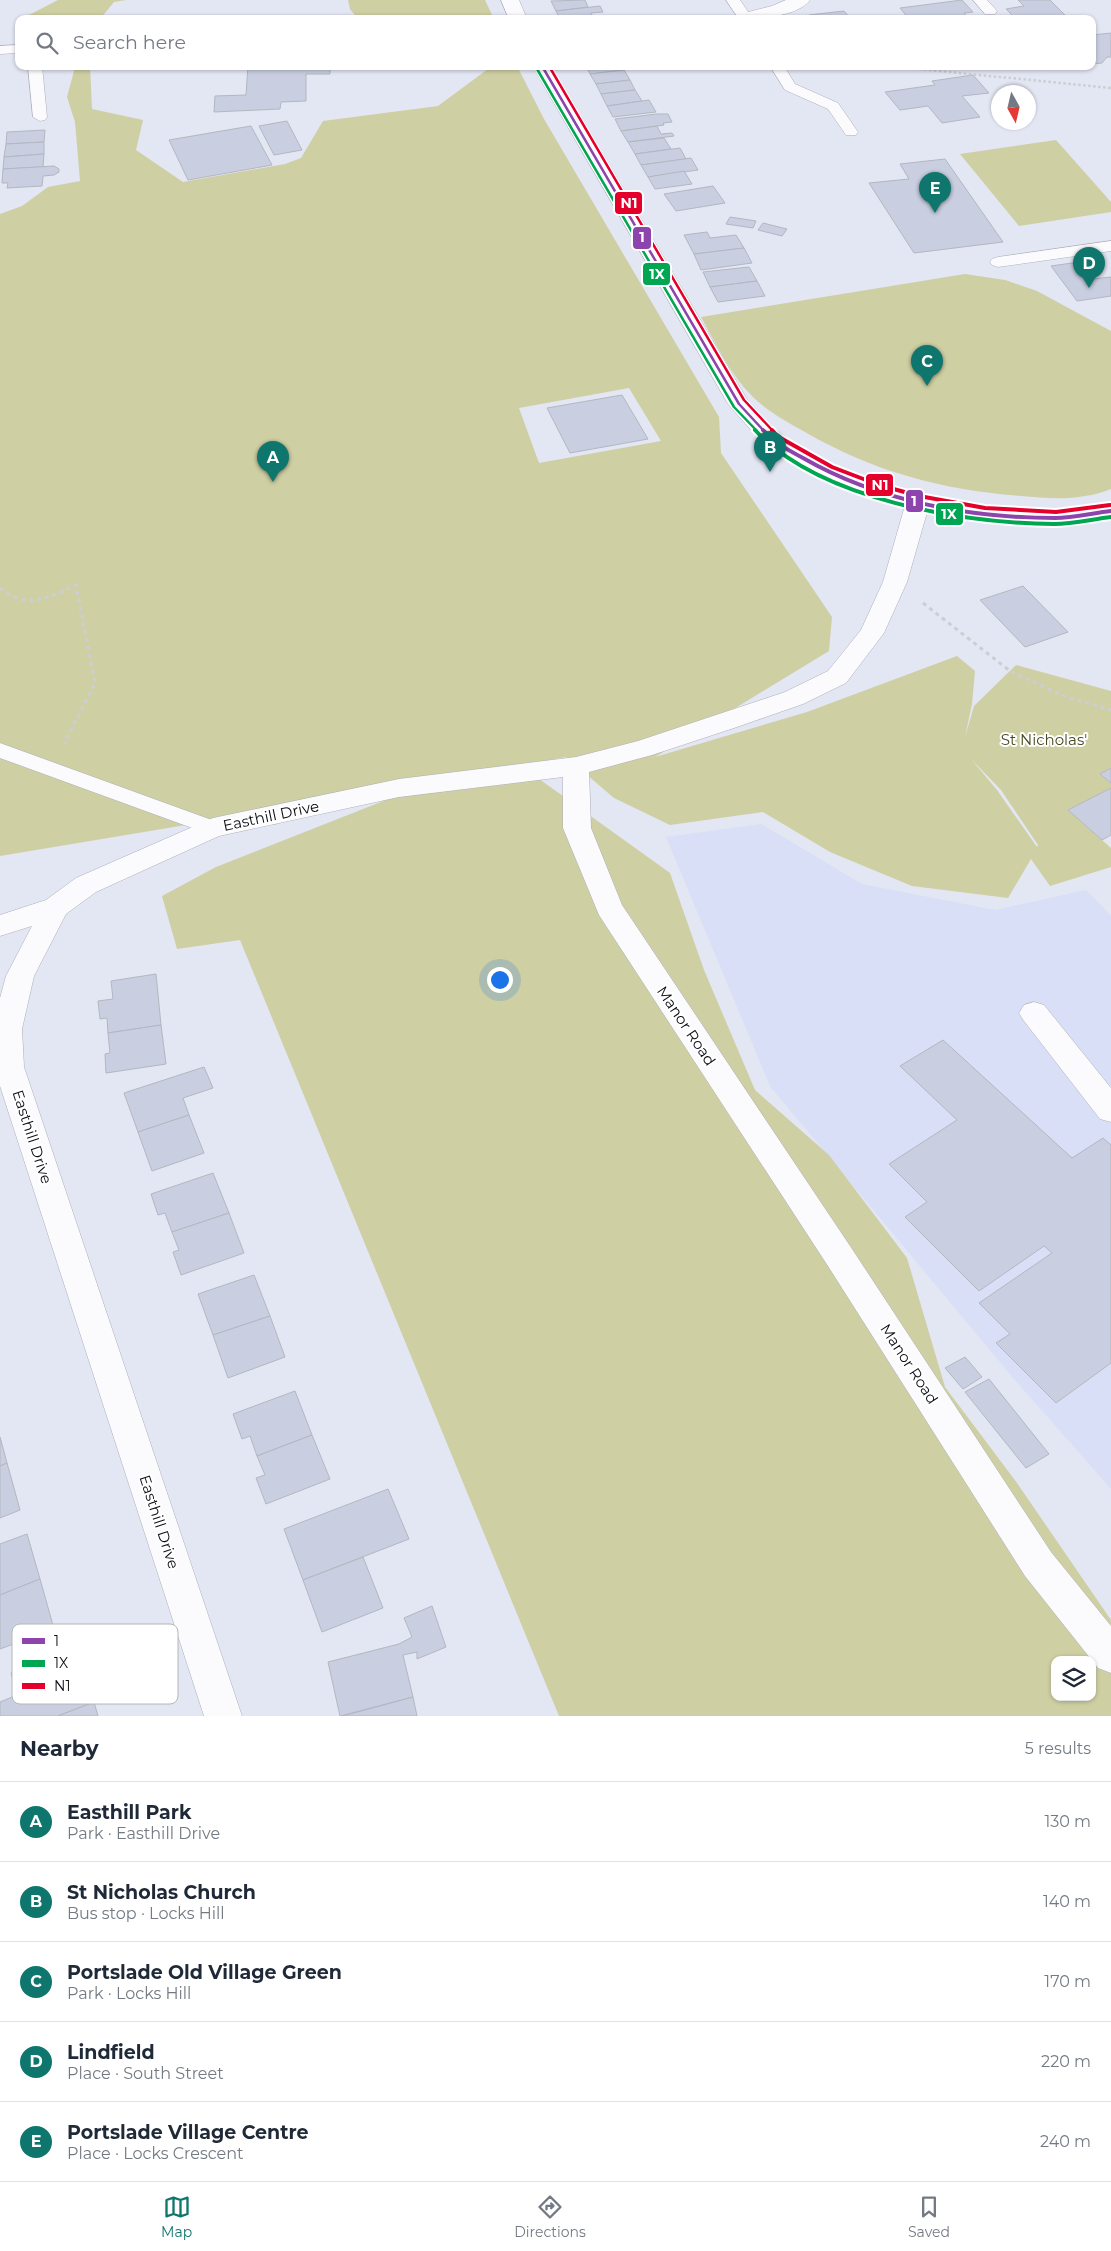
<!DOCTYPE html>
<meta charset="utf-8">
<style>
:root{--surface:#fff;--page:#f2f2f3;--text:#1f2937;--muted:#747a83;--line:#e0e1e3;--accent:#0f766e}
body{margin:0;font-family:Montserrat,sans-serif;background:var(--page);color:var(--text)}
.controls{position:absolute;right:15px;bottom:15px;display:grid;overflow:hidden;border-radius:10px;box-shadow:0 1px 4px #0004}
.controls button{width:45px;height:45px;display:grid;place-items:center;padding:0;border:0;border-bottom:1px solid var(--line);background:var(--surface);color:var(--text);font:25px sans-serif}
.compass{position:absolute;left:991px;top:85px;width:45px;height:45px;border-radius:50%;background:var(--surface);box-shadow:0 1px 4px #0004;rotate:172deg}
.you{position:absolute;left:499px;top:979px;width:18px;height:18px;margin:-12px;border:4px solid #fff;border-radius:50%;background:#1a73e8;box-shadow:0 0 0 8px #1a73e833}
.badge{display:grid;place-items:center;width:32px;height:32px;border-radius:50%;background:var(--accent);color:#fff;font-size:16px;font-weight:700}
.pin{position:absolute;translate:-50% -41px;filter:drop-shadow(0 1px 2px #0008)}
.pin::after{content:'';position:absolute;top:26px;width:18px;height:15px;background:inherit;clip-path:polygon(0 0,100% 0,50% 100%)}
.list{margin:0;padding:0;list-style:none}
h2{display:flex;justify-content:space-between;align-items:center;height:65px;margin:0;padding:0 20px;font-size:21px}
h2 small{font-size:16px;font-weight:400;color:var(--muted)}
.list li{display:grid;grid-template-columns:32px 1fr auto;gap:15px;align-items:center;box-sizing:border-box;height:80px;padding:0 20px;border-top:1px solid var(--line)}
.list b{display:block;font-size:19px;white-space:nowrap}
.list p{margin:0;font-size:16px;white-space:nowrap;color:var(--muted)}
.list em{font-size:16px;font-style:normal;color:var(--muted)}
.icon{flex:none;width:28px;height:28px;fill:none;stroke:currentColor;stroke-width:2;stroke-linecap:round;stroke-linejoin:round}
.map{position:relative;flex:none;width:1111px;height:1716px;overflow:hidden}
.search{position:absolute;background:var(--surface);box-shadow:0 1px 4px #0004;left:15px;right:15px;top:15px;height:55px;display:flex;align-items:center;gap:12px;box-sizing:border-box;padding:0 18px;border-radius:10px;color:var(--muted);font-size:19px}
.sheet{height:465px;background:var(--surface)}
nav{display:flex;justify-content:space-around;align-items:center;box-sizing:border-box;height:70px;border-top:1px solid var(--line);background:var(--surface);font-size:14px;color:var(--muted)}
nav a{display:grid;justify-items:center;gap:2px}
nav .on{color:var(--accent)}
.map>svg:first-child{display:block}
.built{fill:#d9dff6}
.green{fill:#cfcfa4;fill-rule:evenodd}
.building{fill:#c9cfe0;stroke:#b4b7c1}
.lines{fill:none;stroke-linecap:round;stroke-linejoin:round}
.service-casing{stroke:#adafb9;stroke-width:1}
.minor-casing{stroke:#adafb9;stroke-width:1}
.tertiary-casing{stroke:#adafb9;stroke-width:1}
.path-far1{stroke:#cdced2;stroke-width:2.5;stroke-dasharray:2.5 2.5;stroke-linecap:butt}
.path{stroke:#cdced2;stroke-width:3;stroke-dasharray:4 4;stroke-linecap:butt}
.service{fill:#fbfbfd;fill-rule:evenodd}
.minor{fill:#fbfbfd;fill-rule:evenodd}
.tertiary{fill:#fbfbfd;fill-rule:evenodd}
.bus-1-far1-casing{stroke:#fff;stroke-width:5}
.bus-1-casing{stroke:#fff;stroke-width:8}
.bus-2-far1-casing{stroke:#fff;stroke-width:5}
.bus-2-casing{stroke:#fff;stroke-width:8}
.bus-3-far1-casing{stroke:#fff;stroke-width:5}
.bus-3-casing{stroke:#fff;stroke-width:8}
.bus-1-far1{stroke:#8e44ad;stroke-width:2.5}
.bus-1{stroke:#8e44ad;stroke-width:4}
.bus-2-far1{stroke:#00a651;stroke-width:2.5}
.bus-2{stroke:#00a651;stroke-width:4}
.bus-3-far1{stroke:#e4002b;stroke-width:2.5}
.bus-3{stroke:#e4002b;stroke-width:4}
.labels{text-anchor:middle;stroke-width:4;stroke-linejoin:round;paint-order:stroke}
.park-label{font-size:15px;fill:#4a491f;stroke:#fff}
.street-label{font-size:15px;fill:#090b12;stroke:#fff}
.key{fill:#fff;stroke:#b5b6b8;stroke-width:1}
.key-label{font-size:14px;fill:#090b12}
.line-badge{stroke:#fff;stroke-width:2}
.badge-label{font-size:14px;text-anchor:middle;font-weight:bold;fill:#fff}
</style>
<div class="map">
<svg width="1111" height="1716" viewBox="0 0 1111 1716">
<rect width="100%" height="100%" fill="#e3e6f3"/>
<!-- built -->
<polygon class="built" points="761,824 862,884 995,910 1086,890 1111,916 1111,1489 1015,1380 770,1086 666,837"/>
<!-- green -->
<g class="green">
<polygon points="58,0 126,0 114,2 100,19 27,19 27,16"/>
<polygon points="348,0 485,0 494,19 358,19 350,9"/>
<path d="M73,66H90L92,109L143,120L136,150L183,182L285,164L301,158L323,121L438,106L492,66H517L544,119L719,417L721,453L832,617L829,651L655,757L807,712L957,656L975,671L972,704L965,737L974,706L1016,665L1111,691V768L1100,774L1111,783V788L1068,810L1111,848V867L1050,886L1031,859L1008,898L912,886L830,852L763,812L670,825L614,798L566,757L323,801V810L274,825L228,818L0,856V214L22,206L48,187L80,181L75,122L67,97L74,71ZM629,388L661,441L539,463L519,408ZM971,759L1001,790L1038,845L1037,847L997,790Z"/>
<polygon points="1056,140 1111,202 1111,212 1019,226 960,154"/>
<path d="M965,274L1005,280L1037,291L1111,331V489C1103,492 1094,495 1085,496C1065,500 1042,498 1021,496C943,490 874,472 805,432C787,422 767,411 752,396C730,374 716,344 701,317Z"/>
<path d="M528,771L670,873L704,970L755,1090L829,1155L907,1258L945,1387L1017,1483L1111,1620V1716H559L240,940L177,949L162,896L216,867L429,783ZM1055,1660H1092V1697H1055Z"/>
</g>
<!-- building -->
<g class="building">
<polygon points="585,0 588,7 556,11 551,1"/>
<polygon points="962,0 973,12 964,13 969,19 909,19 900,8"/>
<polygon points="1018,0 1050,0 1069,19 1041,19 1038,16 1016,19 1006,9 1024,6"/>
<polygon points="600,6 603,12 591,13 593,17 560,19 556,11"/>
<polygon points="844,11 851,19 812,19 809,15"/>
<polygon points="1111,33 1111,57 1107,57 1102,63 1092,64 1092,35"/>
<polygon points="248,66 330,66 330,74 306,74 306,101 281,102 280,109 214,112 215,96 246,95"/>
<polygon points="586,66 622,66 624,70 590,74"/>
<polygon points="624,70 630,80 596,84 590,74"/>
<polygon points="973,75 989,93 962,96 980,117 942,123 928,106 900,110 885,92 935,85 932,81"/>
<polygon points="630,80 635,90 601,94 596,84"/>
<polygon points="635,90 642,101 607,106 601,94"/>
<polygon points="649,100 656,112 613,117 607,106"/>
<polygon points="657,114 668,114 672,122 663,123 664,125 621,131 615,119"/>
<polygon points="287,121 302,150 274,155 259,126"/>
<polygon points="251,126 272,165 188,180 169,140"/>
<polygon points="657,126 661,134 672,133 674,136 628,142 621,131"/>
<polygon points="45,130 44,142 6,144 7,132"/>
<polygon points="664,138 671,149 635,154 628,142"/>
<polygon points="44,142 44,154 4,157 6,144"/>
<polygon points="680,148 686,159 641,165 635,154"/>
<polygon points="44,154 43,167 3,169 4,157"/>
<polygon points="691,158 698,170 648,177 641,165"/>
<polygon points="945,159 1003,242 914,253 869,183 909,179 900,164"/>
<polygon points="54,166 59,169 59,172 54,175 43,176 42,186 7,188 8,183 2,183 3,169"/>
<polygon points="684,171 692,184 655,189 648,177"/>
<polygon points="713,186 725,203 676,211 664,194"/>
<polygon points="730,217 756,221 753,228 726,224"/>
<polygon points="763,223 787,229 782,236 758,230"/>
<polygon points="707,232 710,238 736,235 744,248 694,254 684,235"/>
<polygon points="744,248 752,263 701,270 694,254"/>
<polygon points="1079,262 1093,279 1111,277 1111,296 1077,301 1051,266"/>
<polygon points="749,267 757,281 710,287 703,272"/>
<polygon points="757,281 765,296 718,302 710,287"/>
<polygon points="622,395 648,439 570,453 547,408"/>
<polygon points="1023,586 1068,632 1025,647 980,600"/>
<polygon points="1111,768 1111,783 1100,774"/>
<polygon points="1111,788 1111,835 1102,840 1068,810"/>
<polygon points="156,974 161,1025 108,1033 107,1018 100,1019 98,1001 113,999 111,981"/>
<polygon points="161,1025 166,1064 106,1073 105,1054 110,1053 108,1033"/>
<polygon points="943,1040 1072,1158 1103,1138 1111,1145 1111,1363 1056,1403 996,1343 1010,1334 979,1303 1052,1253 1044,1246 979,1291 905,1217 927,1202 889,1164 957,1120 900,1066"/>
<polygon points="204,1067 213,1088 183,1098 189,1115 138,1132 124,1093"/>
<polygon points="189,1115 204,1153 152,1171 138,1132"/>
<polygon points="213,1173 229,1213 172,1232 165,1213 158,1215 151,1194"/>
<polygon points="229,1213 244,1253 181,1275 173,1252 179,1250 172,1232"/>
<polygon points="254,1275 270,1316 213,1335 198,1294"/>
<polygon points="270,1316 285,1357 228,1378 213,1335"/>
<polygon points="965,1357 982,1377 963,1389 945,1368"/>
<polygon points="989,1379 1049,1454 1026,1468 965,1392"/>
<polygon points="295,1391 312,1435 257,1456 250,1436 242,1439 233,1414"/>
<polygon points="312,1435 330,1479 266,1504 256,1478 265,1475 257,1456"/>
<polygon points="0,1437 7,1463 0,1466"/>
<polygon points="7,1463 20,1510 0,1518 0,1466"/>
<polygon points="388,1489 409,1539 303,1580 284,1529"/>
<polygon points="27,1534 40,1579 0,1595 0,1544"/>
<polygon points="363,1557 383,1608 322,1632 303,1580"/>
<polygon points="40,1579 54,1629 0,1649 0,1595"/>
<polygon points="432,1606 446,1647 417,1659 417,1652 403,1655 413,1697 340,1716 328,1662 399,1644 412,1637 404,1618"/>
<polygon points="77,1647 94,1702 58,1716 0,1716 0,1702 17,1695 11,1673"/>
<polygon points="413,1697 417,1716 343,1716"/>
<polygon points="94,1702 98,1716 58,1716"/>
</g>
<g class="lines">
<!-- service casing -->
<g class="service-casing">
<g id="service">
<polygon points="726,0 740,0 753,19 739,19"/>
<polygon points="973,0 987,0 997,11 995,14 985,14"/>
<polygon points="19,45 19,53 0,54 0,46"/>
<polygon points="28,66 42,66 47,117 45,120 40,121 33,117"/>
<polygon points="770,66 784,66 795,84 838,103 858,132 856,135 846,135 828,109 785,90"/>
<polygon points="1111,241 1111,251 998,267 992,265 990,262 992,259 998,257"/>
<polygon points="0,743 220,823 223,828 220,833 213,835 206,833 0,758"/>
</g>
</g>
<!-- minor casing -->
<g class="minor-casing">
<g id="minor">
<path d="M786,0H810C797,18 753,19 733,19L736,15L772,6Z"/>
<polygon points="918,495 926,497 930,502 907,582 884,633 846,683 803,704 737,727 652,755 589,772 591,828 622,905 850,1246 1051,1552 1111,1626 1111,1673 1098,1668 1025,1576 828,1266 599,915 563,828 563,777 399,797 219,836 96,892 66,914 34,976 22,1029 24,1067 242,1716 204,1716 0,1086 0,998 6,976 32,926 0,936 0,915 46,900 76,878 213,818 399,779 576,757 638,741 785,692 828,671 861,630 883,582 906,502 910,497"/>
<polygon points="1034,1002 1044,1005 1111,1088 1111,1122 1100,1119 1024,1021 1019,1013 1024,1005"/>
</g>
</g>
<!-- tertiary casing -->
<g class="tertiary-casing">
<g id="tertiary">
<polygon points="501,0 519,0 527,19 509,19"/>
<path d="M533,66H551L748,401C759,412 769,428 782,437C856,490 964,510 1054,511C1073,511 1093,506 1111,504V518L1056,525L984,521L918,509L869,496L821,478L765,446L728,404Z"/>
</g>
</g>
<!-- path-far1 -->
<polyline class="path-far1" points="919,69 1111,88"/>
<!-- path -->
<g class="path">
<path d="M0,588C26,610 49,598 76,585L95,683L64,744"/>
<polyline points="923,603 1010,671 1064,696 1111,710"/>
</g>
<!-- service -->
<use href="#service" class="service"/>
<!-- minor -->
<use href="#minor" class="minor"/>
<!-- tertiary -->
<use href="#tertiary" class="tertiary"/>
<!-- bus-1-far1 casing -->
<g class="bus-1-far1-casing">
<polyline id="bus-1-far1" points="542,66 739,404 764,431"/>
</g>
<!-- bus-1 casing -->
<g class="bus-1-casing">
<path id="bus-1" d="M763,430C775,443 788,450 803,458C878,501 969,518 1055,518C1073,518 1093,513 1111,511"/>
</g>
<!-- bus-2-far1 casing -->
<g class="bus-2-far1-casing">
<polyline id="bus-2-far1" points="537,69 734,407 757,431"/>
</g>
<!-- bus-2 casing -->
<g class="bus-2-casing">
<path id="bus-2" d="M755,430C820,500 963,523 1054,524C1073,524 1093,519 1111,517"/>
</g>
<!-- bus-3-far1 casing -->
<g class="bus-3-far1-casing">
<polyline id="bus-3-far1" points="549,66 744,400 773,431"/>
</g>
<!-- bus-3 casing -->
<g class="bus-3-casing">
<polyline id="bus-3" points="772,430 777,436 832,467 879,485 919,496 985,508 1056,512 1110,505"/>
</g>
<!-- bus-1-far1 -->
<use href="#bus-1-far1" class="bus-1-far1"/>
<!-- bus-1 -->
<use href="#bus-1" class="bus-1"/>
<!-- bus-2-far1 -->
<use href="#bus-2-far1" class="bus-2-far1"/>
<!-- bus-2 -->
<use href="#bus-2" class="bus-2"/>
<!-- bus-3-far1 -->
<use href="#bus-3-far1" class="bus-3-far1"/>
<!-- bus-3 -->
<use href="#bus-3" class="bus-3"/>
</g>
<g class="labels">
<!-- park labels -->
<g class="park-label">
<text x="1044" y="745">St Nicholas'</text>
</g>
<!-- street labels -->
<g class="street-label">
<text transform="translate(271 816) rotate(-12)" y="5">Easthill Drive</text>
<text transform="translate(686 1026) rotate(56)" y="5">Manor Road</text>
<text transform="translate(32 1137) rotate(72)" y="5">Easthill Drive</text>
<text transform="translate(909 1364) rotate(57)" y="5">Manor Road</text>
<text transform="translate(159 1522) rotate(72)" y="5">Easthill Drive</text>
</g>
</g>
<!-- legend -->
<rect x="12" y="1624" width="166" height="80" rx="8" class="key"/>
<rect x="22" y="1638" width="23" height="6" fill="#8e44ad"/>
<rect x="22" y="1660" width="23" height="7" fill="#00a651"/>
<rect x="22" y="1683" width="23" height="6" fill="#e4002b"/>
<g class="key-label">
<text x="54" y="1646">1</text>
<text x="54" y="1668">1X</text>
<text x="54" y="1691">N1</text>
</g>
<g class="line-badge">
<rect x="614" y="191" width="29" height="24" rx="5" fill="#e4002b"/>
<rect x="632" y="226" width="20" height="24" rx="5" fill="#8e44ad"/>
<rect x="642" y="262" width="29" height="24" rx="5" fill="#00a651"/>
<rect x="865" y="473" width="29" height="24" rx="5" fill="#e4002b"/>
<rect x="905" y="489" width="19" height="24" rx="5" fill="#8e44ad"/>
<rect x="935" y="502" width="29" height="24" rx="5" fill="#00a651"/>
</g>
<g class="badge-label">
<text x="629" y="208">N1</text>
<text x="642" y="242">1</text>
<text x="657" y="279">1X</text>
<text x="880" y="490">N1</text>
<text x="914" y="506">1</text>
<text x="949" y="519">1X</text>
</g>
</svg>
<div class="controls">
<button><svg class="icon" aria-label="layers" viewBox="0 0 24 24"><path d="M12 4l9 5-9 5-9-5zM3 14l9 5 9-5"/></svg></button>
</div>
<svg class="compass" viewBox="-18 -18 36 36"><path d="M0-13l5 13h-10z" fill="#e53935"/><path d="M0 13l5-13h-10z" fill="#747a83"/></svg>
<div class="you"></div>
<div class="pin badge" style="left:273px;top:482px">A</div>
<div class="pin badge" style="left:770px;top:472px">B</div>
<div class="pin badge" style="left:927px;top:386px">C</div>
<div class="pin badge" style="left:1089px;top:288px">D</div>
<div class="pin badge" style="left:935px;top:213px">E</div>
<div class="search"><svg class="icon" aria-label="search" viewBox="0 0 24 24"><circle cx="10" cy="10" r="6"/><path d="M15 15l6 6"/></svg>Search here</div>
</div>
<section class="sheet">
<h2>Nearby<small>5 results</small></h2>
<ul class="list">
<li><span class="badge">A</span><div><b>Easthill Park</b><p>Park · Easthill Drive</p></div><em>130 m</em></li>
<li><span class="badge">B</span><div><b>St Nicholas Church</b><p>Bus stop · Locks Hill</p></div><em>140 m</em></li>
<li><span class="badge">C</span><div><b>Portslade Old Village Green</b><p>Park · Locks Hill</p></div><em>170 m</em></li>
<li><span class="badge">D</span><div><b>Lindfield</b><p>Place · South Street</p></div><em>220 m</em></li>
<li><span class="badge">E</span><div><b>Portslade Village Centre</b><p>Place · Locks Crescent</p></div><em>240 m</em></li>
</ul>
</section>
<nav>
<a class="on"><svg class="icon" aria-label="map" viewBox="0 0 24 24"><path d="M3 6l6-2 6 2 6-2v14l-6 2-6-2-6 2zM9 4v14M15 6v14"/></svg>Map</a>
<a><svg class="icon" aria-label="directions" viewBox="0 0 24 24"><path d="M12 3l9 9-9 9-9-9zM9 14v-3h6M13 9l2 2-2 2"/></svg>Directions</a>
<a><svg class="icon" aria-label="saved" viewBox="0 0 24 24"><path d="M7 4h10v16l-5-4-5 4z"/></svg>Saved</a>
</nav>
